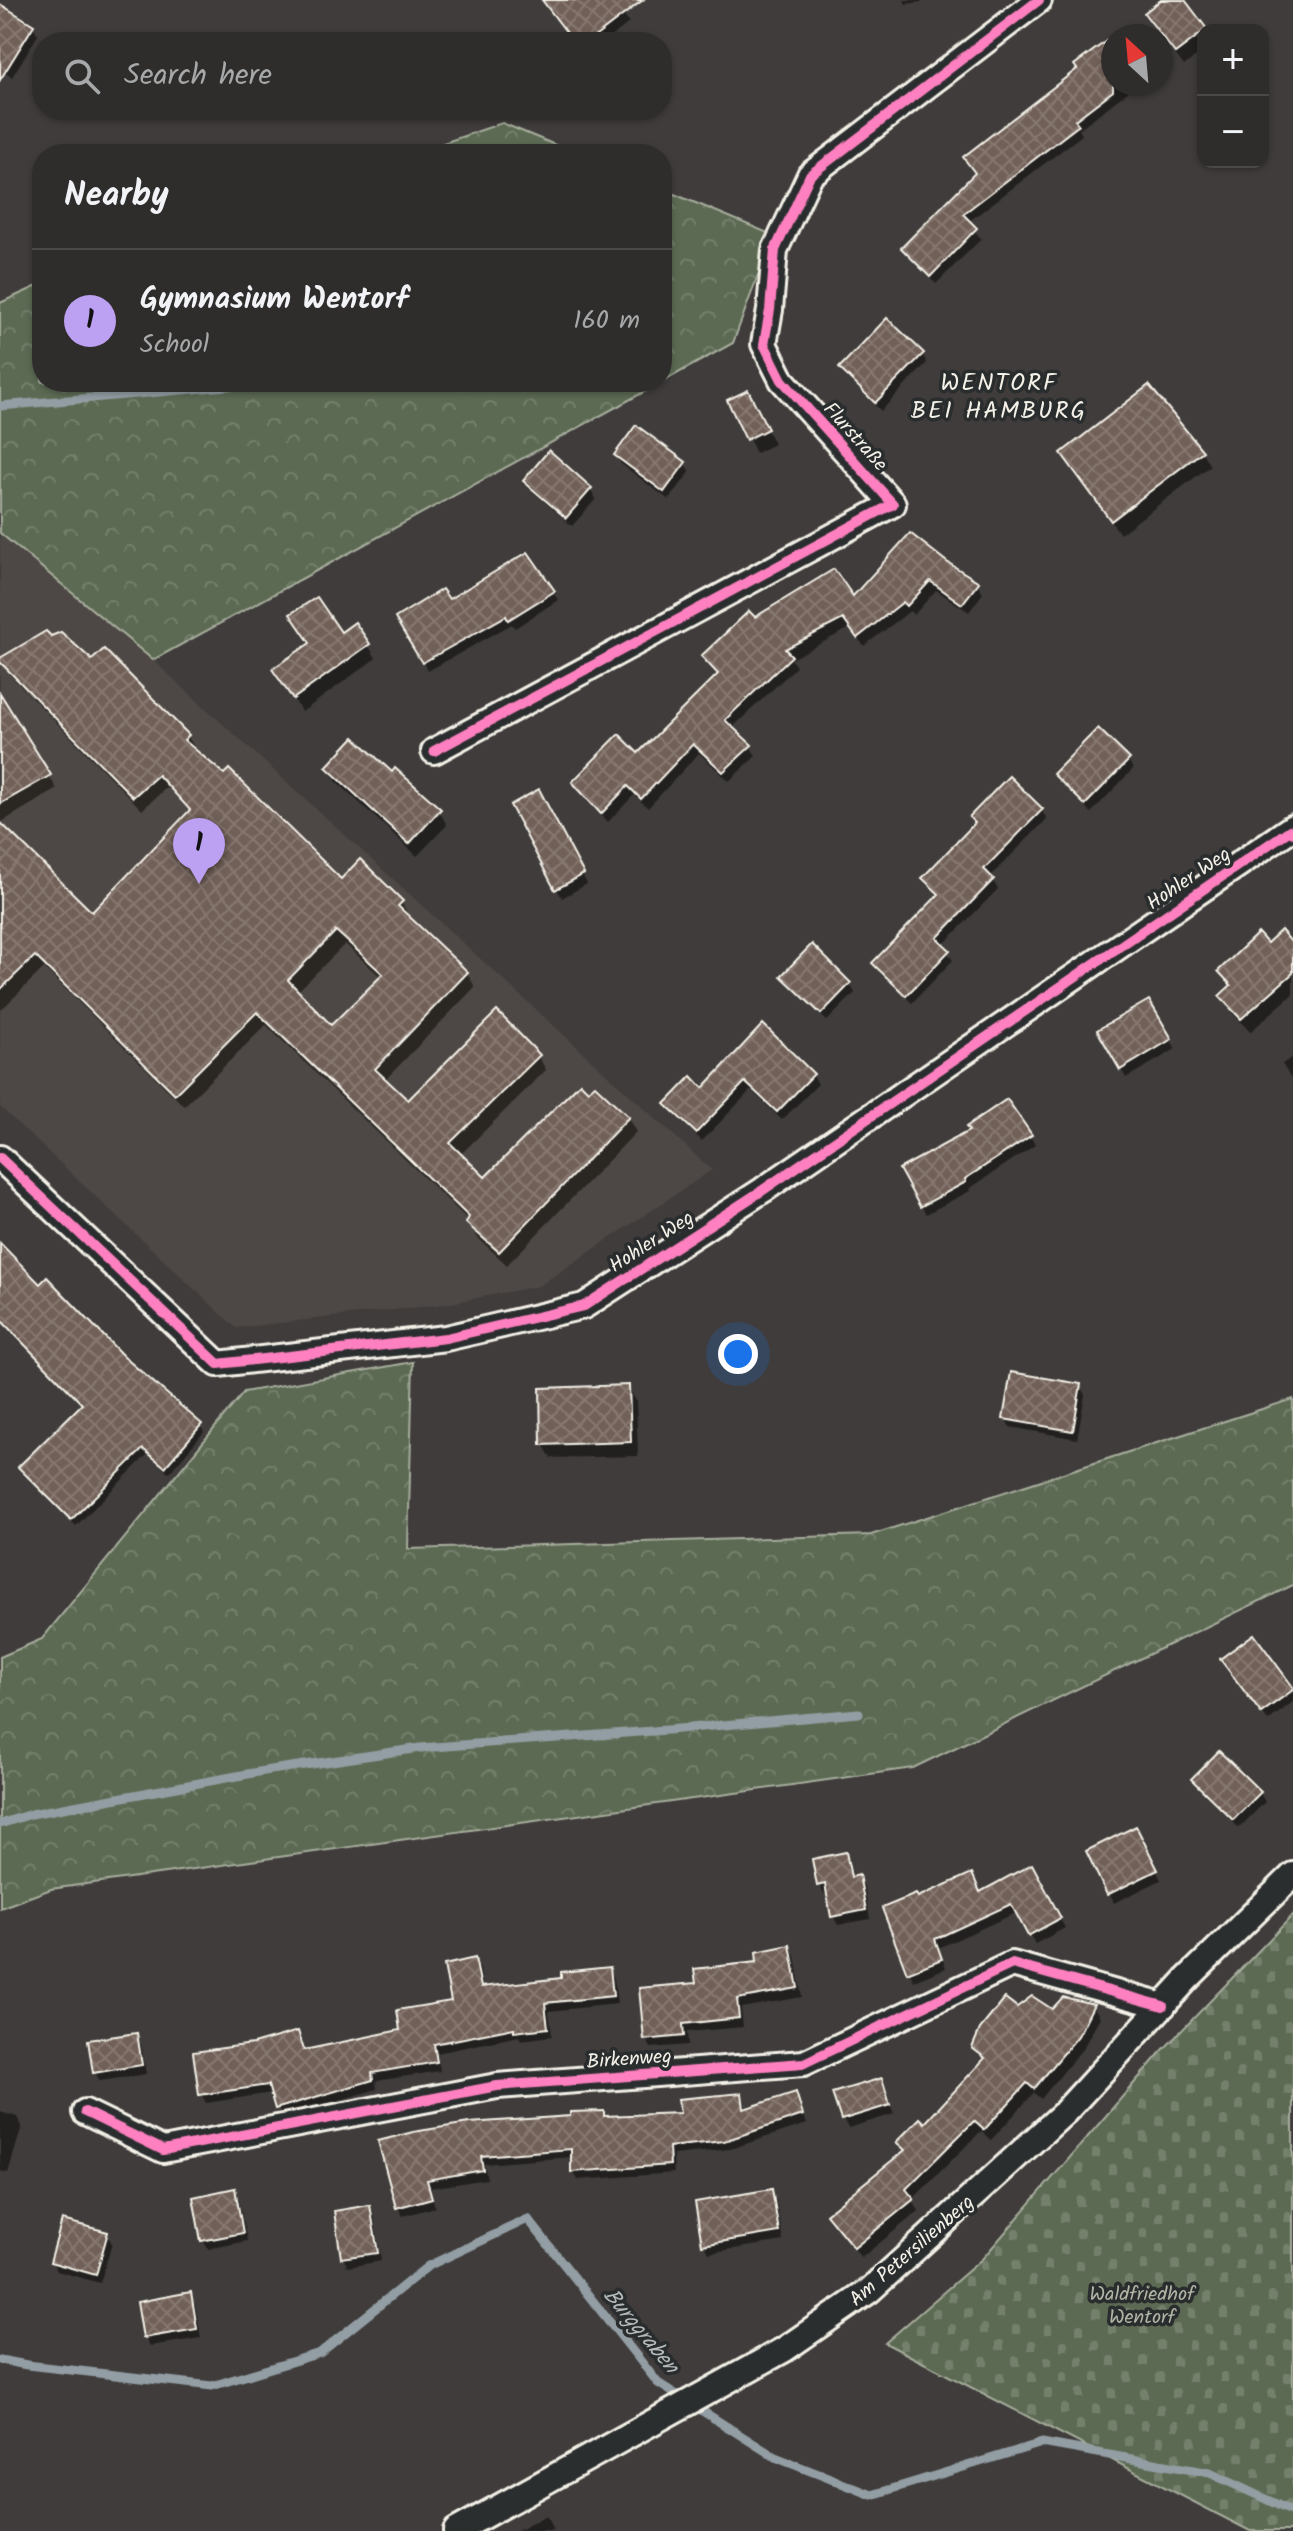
<!DOCTYPE html>
<meta charset="utf-8">
<style>
:root{--surface:#2f2d2c;--page:#3b3938;--text:#f1f3f6;--muted:#a7a8a9;--line:#4a4948;--accent:#bca0f2}
body{margin:0;font-family:Kalam,sans-serif;background:var(--page);color:var(--text)}
.controls{position:absolute;right:24px;top:24px;display:grid;overflow:hidden;border-radius:16px;box-shadow:0 2px 6px #0004}
.controls button{width:72px;height:72px;display:grid;place-items:center;padding:0;border:0;border-bottom:2px solid var(--line);background:var(--surface);color:var(--text);font:40px sans-serif}
.compass{position:absolute;left:1101px;top:24px;width:72px;height:72px;border-radius:50%;background:var(--surface);box-shadow:0 2px 6px #0004;rotate:334deg}
.you{position:absolute;left:738px;top:1354px;width:28px;height:28px;margin:-20px;border:6px solid #fff;border-radius:50%;background:#1a73e8;box-shadow:0 0 0 12px #1a73e833}
.badge{display:grid;place-items:center;width:52px;height:52px;border-radius:50%;background:var(--accent);color:#111;font-size:26px;font-weight:700}
.pin{position:absolute;translate:-50% -66px;filter:drop-shadow(0 2px 4px #0008)}
.pin::after{content:'';position:absolute;top:42px;width:28px;height:24px;background:inherit;clip-path:polygon(0 0,100% 0,50% 100%)}
.list{margin:0;padding:0;list-style:none}
h2{display:flex;justify-content:space-between;align-items:center;height:104px;margin:0;padding:0 32px;font-size:34px}
h2 small{font-size:26px;font-weight:400;color:var(--muted)}
.list li{display:grid;grid-template-columns:52px 1fr auto;gap:24px;align-items:center;box-sizing:border-box;height:144px;padding:0 32px;border-top:2px solid var(--line)}
.list b{display:block;font-size:30px;white-space:nowrap}
.list p{margin:0;font-size:26px;white-space:nowrap;color:var(--muted)}
.list em{font-size:26px;font-style:normal;color:var(--muted)}
.icon{flex:none;width:44px;height:44px;fill:none;stroke:currentColor;stroke-width:2;stroke-linecap:round;stroke-linejoin:round}
.map{position:relative;flex:none;width:1293px;height:2531px;overflow:hidden}
.search{position:absolute;background:var(--surface);box-shadow:0 2px 6px #0004;left:32px;top:32px;width:640px;height:88px;display:flex;align-items:center;gap:20px;box-sizing:border-box;padding:0 28px;border-radius:32px;color:var(--muted);font-size:30px}
.panel{position:absolute;background:var(--surface);box-shadow:0 2px 6px #0004;left:32px;top:144px;width:640px;height:248px;border-radius:32px}
.map>svg:first-child{display:block}
.built{fill:#4e4744}
.forest{fill:url(#forest-crowns);stroke:#a8ae9e;stroke-width:2}
.cemetery{fill:url(#cemetery-stones);stroke:#a8ae9e;stroke-width:2}
.shadow{fill:#0007;fill-rule:evenodd}
.lines{fill:none;stroke-linecap:round;stroke-linejoin:round}
.stream{stroke:#939ea4;stroke-width:9}
.building{fill:url(#building-cross-hatch);stroke:#f4f1e8;stroke-width:2;fill-rule:evenodd}
.street-casing{stroke:#f4f1e8;stroke-width:30}
.street{stroke:#2a2d2e;stroke-width:24}
.cycleway-casing{stroke:#2a2d2e;stroke-width:15}
.cycleway{stroke:#ff80c0;stroke-width:10}
.labels{text-anchor:middle;stroke-width:7;stroke-linejoin:round;paint-order:stroke}
.street-label{font-size:20px;fill:#f4f1e8;stroke:#2a2d2e}
.park-label{font-size:20px;fill:#b0b4a5;stroke:#2a2d2e}
.water-label{font-size:22px;font-style:italic;fill:#b4b9ba;stroke:#2a2d2e}
.quarter-label{font-size:24px;letter-spacing:2px;fill:#f4f1e8;stroke:#2a2d2e}
</style>
<div class="map">
<svg width="1293" height="2531" viewBox="0 0 1293 2531">
<defs>
<pattern id="forest-crowns" width="20" height="18" patternUnits="userSpaceOnUse" patternTransform="scale(2)"><rect width="20" height="18" fill="#5c6a53"/><path d="M2 6a3 3 0 1 1 6 0M12 15a3 3 0 1 1 6 0" fill="none" stroke="#74806c"/></pattern>
<pattern id="cemetery-stones" width="16" height="16" patternUnits="userSpaceOnUse" patternTransform="scale(2)"><rect width="16" height="16" fill="#5c6a53"/><path d="M2 7V4a2 2 0 0 1 4 0v3zM10 15v-3a2 2 0 0 1 4 0v3z" fill="#74806c"/></pattern>
<pattern id="building-cross-hatch" width="8" height="8" patternUnits="userSpaceOnUse" patternTransform="scale(2)"><rect width="8" height="8" fill="#716058"/><path d="M0 0l8 8M0 8l8-8" fill="none" stroke="#867770"/></pattern>
</defs>
<rect width="100%" height="100%" fill="#3f3c3b"/>
<filter id="ink" filterUnits="userSpaceOnUse"><feTurbulence type="fractalNoise" baseFrequency=".0125" numOctaves="2"/><feDisplacementMap in="SourceGraphic" scale="16" xChannelSelector="R" yChannelSelector="G"/><feConvolveMatrix kernelMatrix="1 2 1 2 8 2 1 2 1" color-interpolation-filters="sRGB"/></filter>
<g filter="url(#ink)">
<!-- built -->
<polygon class="built" points="0,533 153,660 712,1170 539,1286 446,1304 236,1328 0,1107"/>
<!-- forest -->
<g class="forest">
<polygon points="502,123 577,154 411,154"/>
<polygon points="662,189 773,235 733,343 662,382"/>
<polygon points="42,284 42,382 662,382 153,660 0,533 0,303"/>
<polygon points="413,1362 408,1549 871,1535 1293,1399 1293,1585 913,1768 51,1889 0,1908 0,1657 42,1639 244,1392"/>
</g>
<!-- cemetery -->
<polygon class="cemetery" points="1293,1915 1293,2531 1250,2531 885,2343 983,2258 1161,2052"/>
<!-- shadow -->
<g class="shadow">
<polygon points="553,0 613,0 629,23 604,42 574,42"/>
<polygon points="904,0 922,0 921,2 906,4"/>
<polygon points="1164,0 1182,0 1203,30 1203,51 1184,66 1146,14"/>
<polygon points="0,23 33,26 38,35 12,77 0,69"/>
<polygon points="1113,51 1113,84 1137,85 1079,129 1082,135 968,222 981,239 936,284 908,257 903,248"/>
<polygon points="922,354 927,363 881,411 846,377 841,368"/>
<polygon points="1148,388 1202,452 1210,466 1120,534 1063,453"/>
<polygon points="730,401 755,406 774,444 756,453"/>
<polygon points="550,453 591,490 596,499 572,526 531,490 525,481"/>
<polygon points="616,455 684,463 690,472 669,500 621,464"/>
<polygon points="946,563 977,583 983,593 969,612 936,590 914,615 910,611 864,646 850,628 791,659 796,667 731,729 750,746 756,756 729,781 699,753 648,808 634,795 608,822 580,792 574,782 638,755 718,676 703,656 754,620 853,599"/>
<polygon points="553,592 558,600 515,628 512,624 428,671 398,619 448,602"/>
<polygon points="341,635 368,645 376,658 302,712 274,670"/>
<path d="M104,652L188,737L196,750L341,882L401,902L409,916L407,918L467,973L475,987L384,1081L408,1103L538,1056L546,1070L460,1155L485,1180L628,1118L636,1132L507,1265L477,1237L469,1221L266,1025L184,1106L44,968L0,1011V825L93,915L190,812L167,787L142,810L9,674L1,660L92,662ZM345,944L382,978L331,1028L297,992Z"/>
<polygon points="0,697 57,789 0,823"/>
<polygon points="1128,760 1133,769 1091,813 1061,783 1056,774"/>
<polygon points="328,767 392,775 439,811 447,825 417,856 336,781"/>
<polygon points="538,792 587,884 562,898 512,806"/>
<polygon points="1041,810 1047,819 990,877 998,889 942,946 953,960 912,1003 880,973 875,964 940,896 925,878 976,825 972,818"/>
<polygon points="1267,946 1293,947 1293,994 1250,1032 1230,1010 1222,996 1231,988 1220,971"/>
<polygon points="784,976 850,984 855,993 827,1021 789,985"/>
<polygon points="1148,1002 1176,1049 1126,1078 1099,1031"/>
<polygon points="763,1027 813,1075 818,1084 782,1120 751,1090 702,1141 673,1113 668,1104 703,1090"/>
<polygon points="1293,1057 1293,1081 1282,1064"/>
<polygon points="1030,1136 1035,1145 969,1189 970,1191 926,1214 902,1170"/>
<polygon points="0,1246 40,1287 200,1425 204,1432 169,1473 148,1454 76,1526 21,1468 83,1406 0,1319"/>
<polygon points="1080,1386 1085,1395 1077,1439 1010,1427 1005,1418"/>
<polygon points="628,1387 636,1401 638,1456 551,1458 543,1444"/>
<polygon points="1253,1637 1293,1690 1293,1702 1268,1721 1228,1669"/>
<polygon points="1194,1779 1260,1793 1265,1802 1239,1828 1199,1788"/>
<polygon points="1140,1837 1161,1880 1114,1903 1088,1852"/>
<polygon points="845,1854 850,1863 853,1879 858,1878 864,1886 870,1919 838,1925 833,1916 829,1893 824,1894 819,1885"/>
<polygon points="1031,1866 1065,1928 1035,1944 1018,1912 938,1948 946,1968 914,1981 909,1972 917,1899 981,1894"/>
<polygon points="789,1947 795,1956 802,1997 741,2008 743,2027 687,2032 688,2045 651,2048 646,2039 698,1985 760,1964"/>
<polygon points="474,1960 480,1969 483,1989 564,1980 609,1969 614,1978 617,2004 549,2011 552,2036 521,2040 519,2036 437,2053 440,2071 376,2081 377,2089 282,2117 272,2093 206,2103 201,2094 253,2046 297,2033 305,2052 402,2031 454,2003"/>
<polygon points="1063,1999 1093,2006 1100,2017 1083,2048 1041,2099 1034,2093 991,2140 981,2131 912,2200 919,2211 861,2258 829,2215 905,2153 899,2142 925,2125 984,2062 975,2048 1017,2010 1052,2012"/>
<polygon points="136,2035 141,2044 146,2074 100,2081 95,2072"/>
<polygon points="881,2080 894,2114 848,2128 843,2119"/>
<polygon points="741,2095 747,2111 795,2095 807,2124 730,2149 673,2155 674,2173 578,2180 573,2171 573,2157 484,2164 487,2179 430,2188 435,2207 403,2216 398,2207 380,2143 603,2113 606,2118 682,2115"/>
<polygon points="0,2112 17,2117 22,2126 8,2173 0,2171"/>
<polygon points="234,2191 239,2200 247,2241 208,2249 203,2240"/>
<polygon points="771,2191 776,2200 783,2241 709,2253 704,2244"/>
<polygon points="369,2207 374,2216 381,2261 348,2267 343,2258"/>
<polygon points="106,2234 112,2243 100,2283 57,2271 52,2262"/>
<polygon points="190,2295 195,2304 201,2338 150,2346 145,2337"/>
<polygon points="546,2516 554,2531 517,2531"/>
</g>
<g class="lines">
<!-- stream -->
<g class="stream">
<polyline points="0,406 273,382"/>
<polyline points="0,1824 31,1814 264,1771 420,1748 667,1730 859,1713"/>
<polyline points="0,2360 27,2365 212,2386 320,2353 428,2266 528,2219 658,2383 775,2457 872,2495 1042,2443 1210,2473 1293,2512"/>
</g>
</g>
<!-- building -->
<g class="building">
<polygon points="542,0 643,0 588,42 574,42"/>
<polygon points="1161,0 1185,0 1207,29 1175,53 1144,13"/>
<polygon points="0,4 34,25 0,80"/>
<polygon points="1113,36 1113,91 1075,120 1079,125 963,214 977,228 930,277 901,248 975,173 963,157 1077,69 1074,65"/>
<polygon points="887,318 924,353 875,403 839,368"/>
<polygon points="1149,385 1203,451 1111,521 1061,453"/>
<polygon points="748,390 768,429 746,440 727,400"/>
<polygon points="636,425 686,462 664,492 614,455"/>
<polygon points="549,450 592,488 566,518 523,481"/>
<polygon points="910,533 947,562 979,582 962,604 930,581 907,606 903,602 857,638 843,619 785,649 792,656 725,720 752,745 723,772 693,744 641,799 628,786 601,814 572,782 619,734 638,753 718,674 701,656 749,611 755,617 834,569 853,596"/>
<polygon points="528,552 555,591 508,620 506,616 422,663 395,618 442,589 449,599"/>
<polygon points="317,597 341,632 355,622 370,644 293,699 272,669 310,643 290,614"/>
<path d="M46,631L51,636L61,632L92,660L104,649L189,735L184,740L224,774L229,769L341,879L360,859L403,901L398,906L468,972L375,1069L408,1100L497,1011L540,1055L450,1143L485,1177L580,1083L588,1091L595,1085L629,1117L499,1252L466,1223L469,1217L257,1012L175,1094L35,956L0,990V822L92,912L190,810L158,775L133,797L0,662V658ZM336,931L383,974L331,1025L288,980Z"/>
<polygon points="0,693 51,775 0,804"/>
<polygon points="1098,728 1130,759 1085,805 1053,774"/>
<polygon points="354,737 392,772 395,768 441,809 409,844 326,767"/>
<polygon points="1009,776 1043,809 984,869 994,879 937,938 950,950 906,996 872,963 939,894 922,878 975,823 969,817"/>
<polygon points="539,789 584,874 555,890 510,805"/>
<polygon points="1281,930 1293,944 1293,973 1241,1019 1219,996 1231,985 1218,971 1258,933 1267,943"/>
<polygon points="812,944 851,983 821,1014 781,976"/>
<polygon points="1149,1000 1172,1039 1120,1070 1097,1030"/>
<polygon points="763,1024 814,1074 777,1112 745,1082 696,1133 665,1104 692,1076 703,1088"/>
<polygon points="1007,1099 1032,1135 965,1179 966,1182 920,1207 899,1169 969,1131 966,1127"/>
<polygon points="0,1243 40,1284 47,1277 123,1356 202,1424 165,1467 143,1449 71,1520 18,1467 82,1404 0,1319"/>
<polygon points="1011,1372 1081,1384 1073,1431 1003,1419"/>
<polygon points="629,1385 631,1442 541,1445 540,1388"/>
<polygon points="1254,1634 1293,1687 1293,1690 1261,1713 1220,1659"/>
<polygon points="1219,1751 1261,1792 1233,1820 1191,1779"/>
<polygon points="1136,1826 1158,1870 1107,1895 1086,1851"/>
<polygon points="846,1852 851,1877 859,1875 866,1910 831,1917 825,1884 817,1886 812,1859"/>
<polygon points="1032,1864 1061,1918 1028,1936 1011,1904 935,1939 942,1959 907,1973 882,1908 916,1894 918,1897 972,1873 980,1892"/>
<polygon points="790,1945 798,1988 737,1999 739,2018 683,2024 684,2036 644,2040 639,1988 696,1983 694,1969 757,1962 756,1952"/>
<polygon points="475,1958 481,1987 561,1978 561,1972 610,1967 613,1996 545,2003 548,2028 514,2032 514,2028 434,2044 437,2062 372,2073 373,2080 275,2109 268,2085 199,2095 193,2052 253,2044 298,2031 304,2050 400,2030 397,2010 451,2001 444,1965"/>
<polygon points="1032,1996 1052,2009 1063,1997 1094,2004 1078,2036 1034,2089 1027,2083 984,2130 974,2121 906,2189 914,2199 854,2248 826,2214 905,2150 896,2142 920,2118 925,2123 985,2058 972,2048 980,2029 1005,1998 1017,2007"/>
<polygon points="137,2033 142,2065 93,2073 88,2040"/>
<polygon points="882,2078 890,2105 841,2120 832,2093"/>
<polygon points="796,2092 803,2115 724,2141 669,2147 670,2165 571,2172 571,2149 481,2156 483,2170 427,2180 432,2198 396,2208 378,2141 413,2132 469,2123 570,2116 570,2112 604,2111 604,2116 680,2113 678,2099 742,2093 744,2109"/>
<polygon points="235,2188 243,2233 201,2241 193,2197"/>
<polygon points="772,2189 779,2232 702,2245 695,2202"/>
<polygon points="370,2205 378,2253 341,2258 334,2211"/>
<polygon points="62,2220 108,2232 96,2275 50,2262"/>
<polygon points="191,2292 197,2329 143,2338 137,2302"/>
</g>
<g class="lines">
<!-- street casing -->
<g class="street-casing">
<g id="street">
<polyline points="434,751 893,504 782,380 764,344 770,310 775,250 810,175 1039,0"/>
<polyline points="0,1158 218,1364 446,1338 584,1306 763,1190 1293,827"/>
<polyline points="85,2112 163,2150 497,2086 804,2063 1012,1964 1163,2006"/>
<polyline points="456,2531 785,2349 869,2291 1065,2112 1187,1979 1293,1875"/>
</g>
</g>
<!-- street -->
<use href="#street" class="street"/>
<!-- cycleway casing -->
<g class="cycleway-casing">
<g id="cycleway">
<polyline points="434,751 893,504 782,380 764,344 770,310 775,250 810,175 1039,0"/>
<polyline points="0,1158 218,1364 446,1338 584,1306 763,1190 1290,830 1293,833"/>
<polyline points="85,2112 163,2150 497,2086 804,2063 1012,1964 1163,2006"/>
</g>
</g>
<!-- cycleway -->
<use href="#cycleway" class="cycleway"/>
</g>
</g>
<g class="labels">
<!-- street labels -->
<g class="street-label">
<text transform="translate(856 436) rotate(48)" y="7">Flurstraße</text>
<text transform="translate(1188 878) rotate(-34)" y="7">Hohler Weg</text>
<text transform="translate(651 1241) rotate(-33)" y="7">Hohler Weg</text>
<text transform="translate(629 2058) rotate(-4)" y="7">Birkenweg</text>
<text transform="translate(911 2250) rotate(-41)" y="7">Am Petersilienberg</text>
</g>
<!-- park labels -->
<g class="park-label">
<text x="1142" y="2300">Waldfriedhof<tspan x="1142" dy="23">Wentorf</tspan></text>
</g>
<!-- water labels -->
<g class="water-label">
<text transform="translate(642 2330) rotate(50)" y="8">Burggraben</text>
</g>
<!-- quarter labels -->
<g class="quarter-label">
<text x="999" y="390">WENTORF<tspan x="999" dy="28">BEI HAMBURG</tspan></text>
</g>
</g>
</svg>
<div class="controls">
<button>+</button>
<button>−</button>
</div>
<svg class="compass" viewBox="-18 -18 36 36"><path d="M0-13l5 13h-10z" fill="#e53935"/><path d="M0 13l5-13h-10z" fill="#a7a8a9"/></svg>
<div class="you"></div>
<div class="pin badge" style="left:199px;top:884px">1</div>
<div class="search"><svg class="icon" aria-label="search" viewBox="0 0 24 24"><circle cx="10" cy="10" r="6"/><path d="M15 15l6 6"/></svg>Search here</div>
<section class="panel">
<h2>Nearby<small></small></h2>
<ul class="list">
<li><span class="badge">1</span><div><b>Gymnasium Wentorf</b><p>School</p></div><em>160 m</em></li>
</ul>
</section>
</div>
